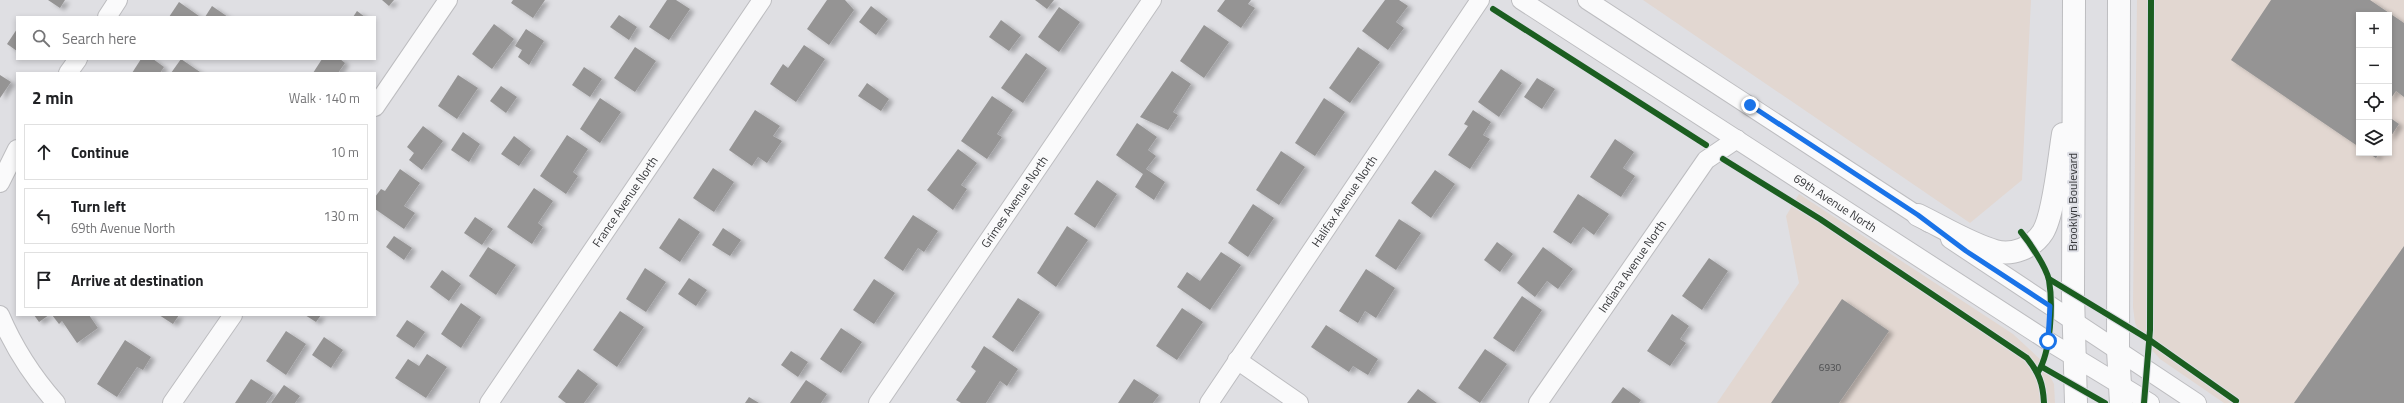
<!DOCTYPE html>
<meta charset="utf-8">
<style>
:root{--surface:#fff;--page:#f6f6f6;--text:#202124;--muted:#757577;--line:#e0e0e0}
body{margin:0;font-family:"Titillium Web",sans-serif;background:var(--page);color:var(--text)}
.controls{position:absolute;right:12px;top:12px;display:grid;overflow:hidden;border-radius:0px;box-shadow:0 2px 6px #0003}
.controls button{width:36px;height:36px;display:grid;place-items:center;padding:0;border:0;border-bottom:1px solid var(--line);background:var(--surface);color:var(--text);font:20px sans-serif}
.stop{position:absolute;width:12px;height:12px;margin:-9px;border:3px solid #1a73e8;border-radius:50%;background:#fff}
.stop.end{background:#1a73e8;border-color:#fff;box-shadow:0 1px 4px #0008}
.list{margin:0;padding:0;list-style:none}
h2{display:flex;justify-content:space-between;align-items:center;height:52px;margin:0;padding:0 16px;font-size:17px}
h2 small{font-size:13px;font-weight:400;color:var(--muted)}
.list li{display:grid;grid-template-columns:26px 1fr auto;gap:12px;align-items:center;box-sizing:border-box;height:56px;margin:0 8px 8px;padding:0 8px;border:1px solid var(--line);border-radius:0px}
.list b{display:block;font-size:15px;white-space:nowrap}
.list p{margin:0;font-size:13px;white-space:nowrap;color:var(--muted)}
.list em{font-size:13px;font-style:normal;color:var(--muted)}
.icon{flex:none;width:22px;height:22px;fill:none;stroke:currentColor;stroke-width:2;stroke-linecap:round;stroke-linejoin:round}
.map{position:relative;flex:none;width:2404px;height:403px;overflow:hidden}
.search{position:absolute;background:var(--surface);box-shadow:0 2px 6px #0003;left:16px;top:16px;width:360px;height:44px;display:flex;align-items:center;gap:10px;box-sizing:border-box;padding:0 14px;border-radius:0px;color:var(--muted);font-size:15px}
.panel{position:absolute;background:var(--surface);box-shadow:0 2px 6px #0003;left:16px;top:72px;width:360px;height:244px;border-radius:0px}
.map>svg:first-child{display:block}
.commercial{fill:#e2d7d1;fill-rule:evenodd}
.building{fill:#959494;filter:url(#shadow)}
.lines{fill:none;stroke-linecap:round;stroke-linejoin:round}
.minor-casing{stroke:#bdbdc0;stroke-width:20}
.major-casing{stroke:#bdbdc0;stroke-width:24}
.minor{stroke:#fafafb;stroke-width:18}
.major{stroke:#fafafb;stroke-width:22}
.cycleway-casing{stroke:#dddee5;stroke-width:8}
.cycleway{stroke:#1b5e20;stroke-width:6}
.route{stroke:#1a73e8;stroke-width:5}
.labels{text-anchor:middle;stroke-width:4;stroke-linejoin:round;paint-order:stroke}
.number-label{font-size:10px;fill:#4e4f51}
.street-label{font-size:12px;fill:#37383b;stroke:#dddee5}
</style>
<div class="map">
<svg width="2404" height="403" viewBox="0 0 2404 403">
<defs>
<filter id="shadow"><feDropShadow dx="4.5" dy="2.5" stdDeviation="2" flood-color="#0004"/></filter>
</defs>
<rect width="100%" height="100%" fill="#dfdfe3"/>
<!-- commercial -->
<g class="commercial">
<polygon points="1643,0 2031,0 2022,180 1970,223"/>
<path d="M2137,0H2404V403H2224L2160,359L2143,340L2135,323L2133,307ZM2359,15H2389V153H2359Z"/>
<polygon points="1799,194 2013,334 2043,362 2054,384 2055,403 1717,403 1799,283 1786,216"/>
</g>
<!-- building -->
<g class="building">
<polygon points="48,0 65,0 60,8"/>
<polygon points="382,0 394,0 389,6"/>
<polygon points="513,0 545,0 533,18 511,3"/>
<polygon points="667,0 676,0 690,9 669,40 649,27"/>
<polygon points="827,0 845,0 854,10 829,45 807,29"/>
<polygon points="1035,0 1054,0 1047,9"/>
<polygon points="1225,0 1251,0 1248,4 1255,8 1241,28 1217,11"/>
<polygon points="1385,0 1399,0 1408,6 1396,22 1404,28 1388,50 1362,31"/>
<polygon points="2271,0 2370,0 2404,23 2404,97 2396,91 2389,101 2389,15 2359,15 2359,147 2231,60"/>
<polygon points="179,2 199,16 198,17 169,17"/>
<polygon points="212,6 228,17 205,17"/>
<polygon points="871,6 888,19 876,35 859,22"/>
<polygon points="1059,7 1080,22 1059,52 1038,37"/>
<polygon points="357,11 365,17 353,17"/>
<polygon points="619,15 637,27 629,40 610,27"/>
<polygon points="1001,20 1021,35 1009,51 989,37"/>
<polygon points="494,24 514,39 492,69 472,54"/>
<polygon points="1204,25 1229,42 1204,78 1180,61"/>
<polygon points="17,29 17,51 7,44"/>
<polygon points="526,29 544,41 529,65 518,57 522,50 515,46"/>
<polygon points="804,45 825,59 796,102 770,84 783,64 788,68"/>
<polygon points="635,47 656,61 635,92 614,78"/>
<polygon points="1358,47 1380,62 1350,103 1329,88"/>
<polygon points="1026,53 1047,68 1023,103 1001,88"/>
<polygon points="141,59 153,59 164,67 160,73 132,73"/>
<polygon points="181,59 200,72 200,73 171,73"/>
<polygon points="322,59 340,59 345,63 338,73 313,73"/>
<polygon points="584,67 602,79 590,97 572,85"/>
<polygon points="1501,69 1522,83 1499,117 1478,102"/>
<polygon points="1172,71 1191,84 1173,112 1178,115 1168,130 1140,117"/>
<polygon points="0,75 11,82 0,98"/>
<polygon points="458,75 478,88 457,119 438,106"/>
<polygon points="1537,78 1555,89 1542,109 1524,97"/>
<polygon points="867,83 889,99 881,111 858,96"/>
<polygon points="501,86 517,97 506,113 490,101"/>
<polygon points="992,96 1013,110 997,134 1002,137 987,159 961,141"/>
<polygon points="600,98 621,112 600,143 580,129"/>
<polygon points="1324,98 1345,112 1315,156 1295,143"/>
<polygon points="755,110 780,126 773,136 782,141 767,163 758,157 752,166 729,150"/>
<polygon points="1473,110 1491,122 1483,135 1490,139 1470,169 1448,155 1468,126 1464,124"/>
<polygon points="2389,117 2399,124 2389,139"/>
<polygon points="1137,123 1157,137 1148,150 1156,156 1146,169 1165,182 1154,200 1135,187 1143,174 1116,155"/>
<polygon points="423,126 443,141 422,170 409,160 414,153 407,147"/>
<polygon points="463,132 480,144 469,162 451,150"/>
<polygon points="567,135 588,149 573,172 578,176 566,194 540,176"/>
<polygon points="514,136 531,149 519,166 501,154"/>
<polygon points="1615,139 1634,152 1623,168 1635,176 1621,197 1590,177"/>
<polygon points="958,149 977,163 961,185 967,189 953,210 927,190"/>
<polygon points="1281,151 1305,167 1279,205 1256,190"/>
<polygon points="2368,153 2379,153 2376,158"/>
<polygon points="713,168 734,182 714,212 693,198"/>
<polygon points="400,169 420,183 404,206 415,213 404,229 375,209 375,197 381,189 385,191"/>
<polygon points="1435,170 1455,184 1431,218 1411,203"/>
<polygon points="1097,180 1117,194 1095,228 1074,214"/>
<polygon points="534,188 553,201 538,223 543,227 532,244 507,227"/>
<polygon points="1578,194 1609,214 1594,235 1583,227 1571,244 1553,232"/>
<polygon points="1253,204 1274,218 1248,257 1228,243"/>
<polygon points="913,215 938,231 924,252 918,248 903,271 884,258"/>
<polygon points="475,217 493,229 482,245 464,233"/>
<polygon points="679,218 700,232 680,262 659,248"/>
<polygon points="1399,219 1421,233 1396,270 1375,256"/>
<polygon points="1067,226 1088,240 1056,287 1037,273"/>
<polygon points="723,228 741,240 730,256 712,245"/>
<polygon points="394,236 412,248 404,260 386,247"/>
<polygon points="1497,242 1513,254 1500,272 1484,260"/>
<polygon points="2404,246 2404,403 2294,403"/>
<polygon points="488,247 516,265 496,295 469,276"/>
<polygon points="1543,247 1573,269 1558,289 1547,281 1535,297 1517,283"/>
<polygon points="1221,252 1241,265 1210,310 1177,287 1187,272 1200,281"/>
<polygon points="1709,258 1728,271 1702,310 1682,296"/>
<polygon points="645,268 666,282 646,312 626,299"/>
<polygon points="1366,269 1395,288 1376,318 1365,311 1358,323 1339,311"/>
<polygon points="442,270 461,284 449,301 430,287"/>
<polygon points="689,278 707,290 696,306 678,294"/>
<polygon points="874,279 895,293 874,324 853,310"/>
<polygon points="1522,296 1542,310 1514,352 1493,338"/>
<polygon points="1018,298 1040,312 1013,352 992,337"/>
<polygon points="1842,299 1889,331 1839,403 1771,403"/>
<polygon points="461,303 481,317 461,348 441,334"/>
<polygon points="1182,308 1203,322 1177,360 1156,346"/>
<polygon points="620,311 644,327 617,367 593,350"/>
<polygon points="1672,314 1689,326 1680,339 1686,343 1670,366 1647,351"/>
<polygon points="34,315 49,315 39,322"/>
<polygon points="52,315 89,315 98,328 77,343 62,321 59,324"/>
<polygon points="159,315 179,315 173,324"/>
<polygon points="305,315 321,315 316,322"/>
<polygon points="407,320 425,332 414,348 396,336"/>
<polygon points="1326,325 1378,359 1368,375 1353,366 1349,372 1311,347"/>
<polygon points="841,328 862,342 841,373 820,359"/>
<polygon points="286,331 306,344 286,375 266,361"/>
<polygon points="324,337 343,350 331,368 312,355"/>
<polygon points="125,340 151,357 143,370 137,367 117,397 97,384"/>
<polygon points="984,346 1018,369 1007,386 1000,381 986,403 961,403 956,400 976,371 971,367"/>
<polygon points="1485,349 1507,364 1480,403 1458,388"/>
<polygon points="791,351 808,362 798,377 781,365"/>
<polygon points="427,354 447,367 426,398 395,378 408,359 419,366"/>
<polygon points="578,369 598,384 584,403 566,403 558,397"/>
<polygon points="251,379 273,393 266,403 235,403"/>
<polygon points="1134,379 1159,395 1153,403 1118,403"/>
<polygon points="806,380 827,394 821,403 790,403"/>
<polygon points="284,385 300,396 295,403 271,403"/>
<polygon points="1623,387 1641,400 1639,403 1611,403"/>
<polygon points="1418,389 1437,403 1407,403"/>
<polygon points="749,397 759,403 745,403"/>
</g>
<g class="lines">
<!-- minor casing -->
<g class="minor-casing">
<g id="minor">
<path id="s1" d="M1521,0L2048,341L2150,403"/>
<polyline points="1587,0 1929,223"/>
<polyline points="107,17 118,0"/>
<polyline points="68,73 78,59"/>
<polyline points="375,107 448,0"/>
<polyline points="0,183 17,149"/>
<polyline points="1950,239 2197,403"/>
<path d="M0,315C14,348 32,376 56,403"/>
<polyline points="1237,360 1299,403"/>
<polyline points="172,403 233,315"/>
<path id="s2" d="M489,403L762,0"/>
<path id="s3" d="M878,403L1152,0"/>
<path id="s4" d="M1209,403L1480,0"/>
<path id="s5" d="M1538,403L1706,160L1737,139"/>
</g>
</g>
<!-- major casing -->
<g class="major-casing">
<g id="major">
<polyline points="2074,0 2073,295 2076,403"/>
<polyline points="2119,0 2118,350 2121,403"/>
<path d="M1918,215C1943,227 1968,243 1995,251C2012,256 2033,248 2043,232C2054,214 2059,158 2063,134"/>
</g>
</g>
<!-- minor -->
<use href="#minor" class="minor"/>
<!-- major -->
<use href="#major" class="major"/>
<!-- cycleway casing -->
<g class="cycleway-casing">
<g id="cycleway">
<polyline points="1493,9 1706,145"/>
<path d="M1723,159L1820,219L2027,358C2039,373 2043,383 2044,403"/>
<path d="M2021,232C2030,243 2046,267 2049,280C2053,304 2051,352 2038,372"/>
<polyline points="2049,279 2148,339 2236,401"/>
<polyline points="2042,367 2105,403"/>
<polyline points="2144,403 2150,330 2151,0"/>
</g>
</g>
<!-- cycleway -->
<use href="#cycleway" class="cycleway"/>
</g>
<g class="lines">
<!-- route -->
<polyline class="route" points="1750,105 1918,215 1966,251 2050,306 2048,341"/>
</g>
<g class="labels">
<!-- number labels -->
<g class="number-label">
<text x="1830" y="371">6930</text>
</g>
<!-- street labels -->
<g class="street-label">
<text dy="4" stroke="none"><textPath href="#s4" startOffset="243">Halifax Avenue North</textPath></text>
<text dy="4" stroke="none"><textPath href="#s2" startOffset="243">France Avenue North</textPath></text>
<text dy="4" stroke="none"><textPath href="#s3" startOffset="243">Grimes Avenue North</textPath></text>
<text transform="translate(2073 202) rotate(-90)" y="4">Brooklyn Boulevard</text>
<text dy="4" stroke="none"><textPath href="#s1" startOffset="374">69th Avenue North</textPath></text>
<text dy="4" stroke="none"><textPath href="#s5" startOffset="166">Indiana Avenue North</textPath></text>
</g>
</g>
</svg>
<div class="controls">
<button>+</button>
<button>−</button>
<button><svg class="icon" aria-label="locate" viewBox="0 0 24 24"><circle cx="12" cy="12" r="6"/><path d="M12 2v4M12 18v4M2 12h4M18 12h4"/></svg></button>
<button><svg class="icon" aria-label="layers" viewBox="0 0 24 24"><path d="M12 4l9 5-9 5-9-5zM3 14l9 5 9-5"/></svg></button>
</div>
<div class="stop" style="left:2048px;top:341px"></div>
<div class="stop end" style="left:1750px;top:105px"></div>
<div class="search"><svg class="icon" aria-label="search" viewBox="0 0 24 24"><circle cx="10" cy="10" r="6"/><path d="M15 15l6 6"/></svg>Search here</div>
<section class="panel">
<h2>2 min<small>Walk · 140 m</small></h2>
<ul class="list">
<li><svg class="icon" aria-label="ahead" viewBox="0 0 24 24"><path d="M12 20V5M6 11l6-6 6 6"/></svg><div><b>Continue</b></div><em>10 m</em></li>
<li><svg class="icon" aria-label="left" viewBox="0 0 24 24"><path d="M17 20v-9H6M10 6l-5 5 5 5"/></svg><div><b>Turn left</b><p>69th Avenue North</p></div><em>130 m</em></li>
<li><svg class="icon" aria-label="arrive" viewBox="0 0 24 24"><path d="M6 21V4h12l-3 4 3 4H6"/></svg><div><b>Arrive at destination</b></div></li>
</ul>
</section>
</div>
